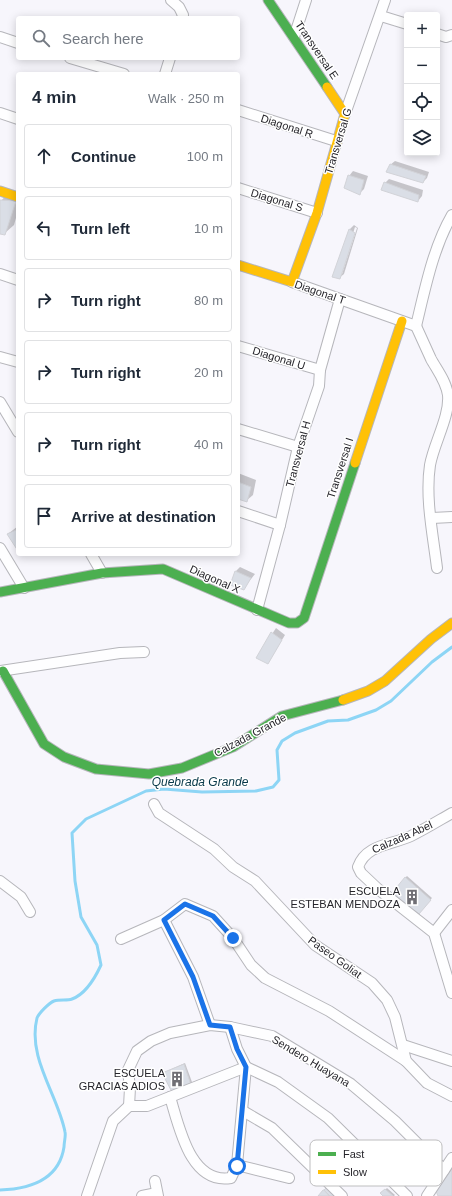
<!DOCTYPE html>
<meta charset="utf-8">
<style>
:root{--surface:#fff;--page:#f6f6f7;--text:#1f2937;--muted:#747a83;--line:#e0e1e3}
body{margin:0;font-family:Arial,sans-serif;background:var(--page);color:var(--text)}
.controls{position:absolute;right:12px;top:12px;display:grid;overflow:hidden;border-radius:4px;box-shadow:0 2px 10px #0003}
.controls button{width:36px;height:36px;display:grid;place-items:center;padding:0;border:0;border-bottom:1px solid var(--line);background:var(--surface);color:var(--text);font:20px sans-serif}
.stop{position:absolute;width:12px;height:12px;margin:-9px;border:3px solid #1a73e8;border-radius:50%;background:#fff}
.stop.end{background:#1a73e8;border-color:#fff;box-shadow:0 1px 4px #0008}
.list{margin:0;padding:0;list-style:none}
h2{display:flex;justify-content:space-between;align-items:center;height:52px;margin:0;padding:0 16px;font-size:17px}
h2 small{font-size:13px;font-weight:400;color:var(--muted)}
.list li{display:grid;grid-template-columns:26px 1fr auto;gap:12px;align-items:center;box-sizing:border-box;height:64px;margin:0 8px 8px;padding:0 8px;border:1px solid var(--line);border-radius:4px}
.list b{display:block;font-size:15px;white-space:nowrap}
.list em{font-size:13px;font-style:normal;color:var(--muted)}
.icon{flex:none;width:22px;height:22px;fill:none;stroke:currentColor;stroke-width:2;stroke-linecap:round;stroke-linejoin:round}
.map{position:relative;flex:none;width:452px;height:1196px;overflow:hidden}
.search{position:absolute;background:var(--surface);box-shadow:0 2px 10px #0003;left:16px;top:16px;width:224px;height:44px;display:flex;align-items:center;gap:10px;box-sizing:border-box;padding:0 14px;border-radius:4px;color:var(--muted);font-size:15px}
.panel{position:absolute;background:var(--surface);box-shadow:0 2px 10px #0003;left:16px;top:72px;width:224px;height:484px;border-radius:4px}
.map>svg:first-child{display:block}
.shadow{fill:#0003;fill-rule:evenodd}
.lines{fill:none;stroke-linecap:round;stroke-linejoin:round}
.stream{stroke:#8dd5f5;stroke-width:3}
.building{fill:#dadee6;stroke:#d2d3d8}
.street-casing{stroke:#b6b6bb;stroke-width:12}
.fast-casing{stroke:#b6b6bb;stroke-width:11}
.slow-casing{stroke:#b6b6bb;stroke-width:11}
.street{stroke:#fefeff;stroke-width:10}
.fast{stroke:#4caf50;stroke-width:9}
.slow{stroke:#ffc107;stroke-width:9}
.route{stroke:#1a73e8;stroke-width:5}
.labels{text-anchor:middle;stroke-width:3;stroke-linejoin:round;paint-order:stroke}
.street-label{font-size:11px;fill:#26252b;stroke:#fff}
.poi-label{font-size:11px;fill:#26252b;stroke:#fff;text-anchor:end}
.water-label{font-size:12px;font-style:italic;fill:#063748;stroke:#fff}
.key{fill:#fff;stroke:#bebebf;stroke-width:1}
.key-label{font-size:11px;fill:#26252b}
</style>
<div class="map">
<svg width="452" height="1196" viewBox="0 0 452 1196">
<rect width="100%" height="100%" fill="#f7f6fc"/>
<!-- shadow -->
<g class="shadow">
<polygon points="395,161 429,172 427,178 423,182 390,165"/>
<polygon points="353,171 368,176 364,189 360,193 349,176"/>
<polygon points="389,179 423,190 422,196 418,201 385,183"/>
<polygon points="9,192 18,192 18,211 14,225 5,233 0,233 0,202"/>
<path d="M354,225L358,228L344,274L339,278L334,276L350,229ZM355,227L357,228L342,274H340Z"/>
<polygon points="238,473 256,480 253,495 246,501 238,498"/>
<polygon points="18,526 18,549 8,534"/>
<polygon points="240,567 255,574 243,589 231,584 236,571"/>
<polygon points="276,628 285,635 268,663 257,657"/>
<polygon points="407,876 432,898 419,912 405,878"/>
<polygon points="185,1063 192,1082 190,1084 165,1072"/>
<polygon points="387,1188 395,1195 394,1196 384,1196 382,1193"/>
</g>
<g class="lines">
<!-- stream -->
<path class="stream" d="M0,1190C29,1189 59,1180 64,1147C64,1142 66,1136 65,1132C58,1095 27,1058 37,1018C39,1013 49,1003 54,1001C60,999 67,1001 72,999C86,994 95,978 101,965L97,945L81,917L75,881L72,833L86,819L146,791L164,789L202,792L256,791L273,787L279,780L277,750L282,741L295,733L328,721L348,720L376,710L391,701L432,662L452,647"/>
</g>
<!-- building -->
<g class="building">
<polygon points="390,164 426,176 423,183 386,172"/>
<polygon points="348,175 364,180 360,195 344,188"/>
<polygon points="384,182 419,195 418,202 381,190"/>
<polygon points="0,200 16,201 5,235 0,234"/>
<polygon points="349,229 355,233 340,279 332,277"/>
<polygon points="238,482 251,487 247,502 238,499"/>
<polygon points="18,529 18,551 7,534"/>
<polygon points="235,571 251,578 244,590 230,585"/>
<polygon points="271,632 282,640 268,664 256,658"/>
<polygon points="405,877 431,900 419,914 392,893"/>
<polygon points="184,1064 191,1085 172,1092 162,1073"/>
<polygon points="452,1169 452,1196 438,1196 436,1191"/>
<polygon points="329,1185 340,1196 330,1196 324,1190"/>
<polygon points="385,1189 393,1196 383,1196 380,1193"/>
<polygon points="323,1190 324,1190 329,1196 318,1196"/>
</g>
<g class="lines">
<!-- street casing -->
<g class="street-casing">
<g id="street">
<polyline points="171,0 179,7 183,15 182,18"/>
<polyline points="381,16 407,24"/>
<polyline points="437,34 446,37 452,35"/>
<polyline points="0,37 18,43"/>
<polyline points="294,37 306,0"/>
<polyline points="70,58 124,74"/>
<polyline points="165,74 170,58"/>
<polyline points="238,110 336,141"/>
<polyline points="0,113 18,119"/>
<polyline points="345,114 385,0"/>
<polyline points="238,188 317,213"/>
<polyline points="0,274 18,280"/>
<path d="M292,282L416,326C425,289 433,248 452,215"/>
<path d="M416,326C421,337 426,348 431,359C437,370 446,381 448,395C450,416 434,443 430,465C425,498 433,535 437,568"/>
<polyline points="238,346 320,370"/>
<polyline points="0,357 18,362"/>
<polyline points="0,402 18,432"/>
<polyline points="238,429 298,447"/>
<polyline points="238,511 280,525"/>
<polyline points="432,518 452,517"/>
<polyline points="0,548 24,588"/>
<polyline points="91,554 102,573"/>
<polyline points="257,610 280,525 298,447 319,386 320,370 340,299"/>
<polyline points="0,671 120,653 144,652"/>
<polyline points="154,804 159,813 214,849 233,867 255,881 315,945 372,983 387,1000 395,1017 406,1061 427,1083 452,1096"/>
<path d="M452,813C438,821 425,829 411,836C392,845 366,844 358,867L361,873L378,889L434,933L452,993"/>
<polyline points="0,881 21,897 30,912"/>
<polyline points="164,920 193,977 210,1025"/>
<polyline points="434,933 452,910"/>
<polyline points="121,939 164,920 185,904 213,916 233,938 251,965 265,978 329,1011 406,1061"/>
<polyline points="403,1045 452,1061"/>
<path d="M170,1097C179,1126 190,1185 231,1178L237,1165L246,1067L237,1049L230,1027"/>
<polyline points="129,1106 130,1088 128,1070 137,1051 151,1041 170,1033 210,1025 230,1027 272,1036 351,1084 395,1121 444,1170"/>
<polyline points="243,1111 272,1128 342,1196"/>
<polyline points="237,1165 289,1178"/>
<polyline points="155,1181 158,1196"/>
<polyline points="87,1196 113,1121 129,1106 147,1106 246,1067 278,1082 328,1118 407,1196"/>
<polyline points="142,1196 157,1193"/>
<polyline points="427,1196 452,1158"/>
</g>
</g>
<!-- fast casing -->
<g class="fast-casing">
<g id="fast">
<polyline points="268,0 327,87"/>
<polyline points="0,592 102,573 163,569 289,623 297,623 304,618 355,463"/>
<polyline points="3,671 44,744 64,757 96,769 149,774 182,768 233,747 282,716 343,700"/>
</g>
</g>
<!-- slow casing -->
<g class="slow-casing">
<g id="slow">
<polyline points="0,191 18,197"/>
<polyline points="238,265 292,282 317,213 345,114 327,87"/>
<polyline points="355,463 402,321"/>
<polyline points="343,700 368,691 385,681 431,639 452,623"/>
</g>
</g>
<!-- street -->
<use href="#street" class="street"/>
<!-- fast -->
<use href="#fast" class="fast"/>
<!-- slow -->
<use href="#slow" class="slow"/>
</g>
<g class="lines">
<!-- route -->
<polyline class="route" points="233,938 213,916 185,904 164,920 193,977 210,1025 230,1027 237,1049 246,1067 237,1166"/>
</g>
<!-- icons -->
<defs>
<g id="building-bare" transform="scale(1.2)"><path d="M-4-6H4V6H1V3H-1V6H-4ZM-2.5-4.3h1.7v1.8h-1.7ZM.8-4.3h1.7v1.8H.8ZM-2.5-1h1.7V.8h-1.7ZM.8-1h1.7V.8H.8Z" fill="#6f6e74" stroke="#fff" stroke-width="2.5" paint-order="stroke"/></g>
</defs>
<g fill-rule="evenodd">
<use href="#building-bare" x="412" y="897"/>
<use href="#building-bare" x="177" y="1079"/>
</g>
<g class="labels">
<!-- street labels -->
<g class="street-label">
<text transform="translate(317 50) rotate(56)" y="4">Transversal E</text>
<text transform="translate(287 126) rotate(18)" y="4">Diagonal R</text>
<text transform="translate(338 141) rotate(-73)" y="4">Transversal G</text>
<text transform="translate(277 200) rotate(17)" y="4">Diagonal S</text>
<text transform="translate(320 292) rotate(19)" y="4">Diagonal T</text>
<text transform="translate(279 358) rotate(17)" y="4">Diagonal U</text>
<text transform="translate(298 454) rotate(-75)" y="4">Transversal H</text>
<text transform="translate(340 468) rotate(-72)" y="4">Transversal I</text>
<text transform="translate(215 579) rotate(24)" y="4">Diagonal X</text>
<text transform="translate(250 735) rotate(-28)" y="4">Calzada Grande</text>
<text transform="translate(402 837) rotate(-24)" y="4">Calzada Abel</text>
<text transform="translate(335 957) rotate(36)" y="4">Paseo Goliat</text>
<text transform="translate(311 1061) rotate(31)" y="4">Sendero Huayana</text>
</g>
<!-- poi labels -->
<g class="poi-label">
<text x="400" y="895">ESCUELA<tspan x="400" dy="13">ESTEBAN MENDOZA</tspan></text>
<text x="165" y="1077">ESCUELA<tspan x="165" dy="13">GRACIAS ADIOS</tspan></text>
</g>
<!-- water labels -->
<g class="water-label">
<text x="200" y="786">Quebrada Grande</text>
</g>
</g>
<!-- legend -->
<rect x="310" y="1140" width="132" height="46" rx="6" class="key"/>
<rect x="318" y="1152" width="18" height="4" fill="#4caf50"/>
<rect x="318" y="1170" width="18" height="4" fill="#ffc107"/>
<g class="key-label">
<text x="343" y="1158">Fast</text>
<text x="343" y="1176">Slow</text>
</g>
</svg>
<div class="controls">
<button>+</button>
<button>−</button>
<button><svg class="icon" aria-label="locate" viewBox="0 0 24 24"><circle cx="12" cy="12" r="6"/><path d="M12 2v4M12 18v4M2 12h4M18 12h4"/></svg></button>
<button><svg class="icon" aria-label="layers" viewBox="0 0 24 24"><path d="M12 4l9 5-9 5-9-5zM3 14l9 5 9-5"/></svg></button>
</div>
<div class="stop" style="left:237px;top:1166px"></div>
<div class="stop end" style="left:233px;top:938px"></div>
<div class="search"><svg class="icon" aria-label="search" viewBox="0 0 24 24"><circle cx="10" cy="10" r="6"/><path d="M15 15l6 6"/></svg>Search here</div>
<section class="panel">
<h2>4 min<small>Walk · 250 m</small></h2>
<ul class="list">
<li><svg class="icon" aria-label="ahead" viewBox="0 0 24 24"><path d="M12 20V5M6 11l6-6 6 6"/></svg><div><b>Continue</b></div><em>100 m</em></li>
<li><svg class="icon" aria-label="left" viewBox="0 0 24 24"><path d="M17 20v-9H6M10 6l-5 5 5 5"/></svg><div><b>Turn left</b></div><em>10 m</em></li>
<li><svg class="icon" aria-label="right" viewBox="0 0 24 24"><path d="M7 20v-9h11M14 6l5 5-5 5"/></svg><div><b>Turn right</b></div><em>80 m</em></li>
<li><svg class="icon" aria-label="right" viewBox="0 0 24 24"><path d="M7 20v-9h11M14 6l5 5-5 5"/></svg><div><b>Turn right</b></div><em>20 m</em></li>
<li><svg class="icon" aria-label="right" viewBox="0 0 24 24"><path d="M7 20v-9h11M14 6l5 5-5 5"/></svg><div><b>Turn right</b></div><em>40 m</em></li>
<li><svg class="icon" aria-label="arrive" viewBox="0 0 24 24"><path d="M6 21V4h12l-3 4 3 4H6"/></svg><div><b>Arrive at destination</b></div></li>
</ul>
</section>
</div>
